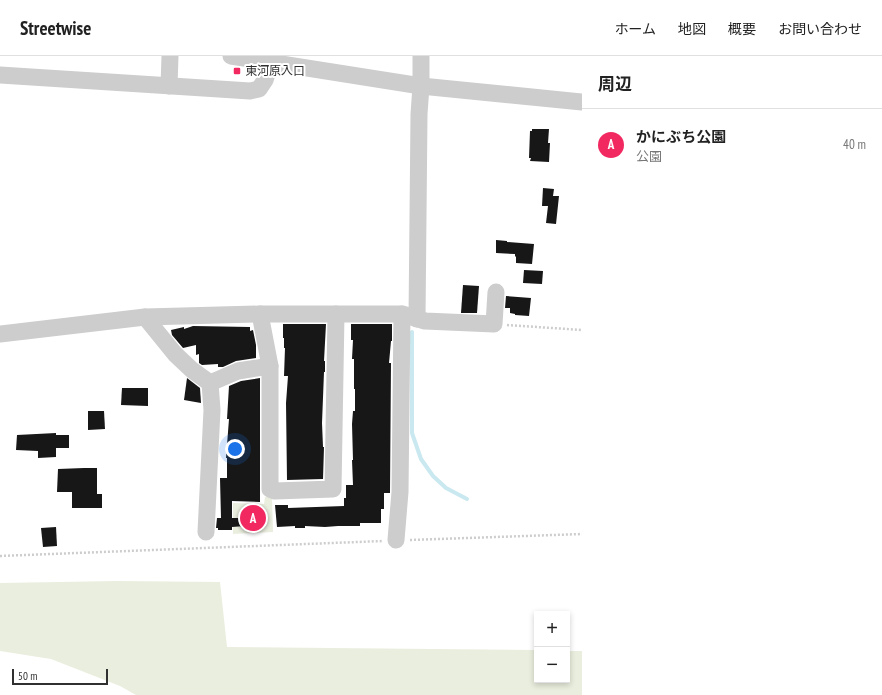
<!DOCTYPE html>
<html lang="ja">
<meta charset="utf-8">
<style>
:root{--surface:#fff;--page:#f6f6f6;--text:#222;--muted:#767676;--line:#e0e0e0;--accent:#f22861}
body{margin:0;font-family:"PT Sans Narrow","Noto Sans JP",sans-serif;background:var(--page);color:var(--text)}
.controls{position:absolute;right:12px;bottom:12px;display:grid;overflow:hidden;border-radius:0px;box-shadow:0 2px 6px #0003}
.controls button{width:36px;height:36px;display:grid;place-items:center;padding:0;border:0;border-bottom:1px solid var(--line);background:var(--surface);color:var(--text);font:20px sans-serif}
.scale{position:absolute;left:12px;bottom:10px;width:96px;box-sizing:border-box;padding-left:4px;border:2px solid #303030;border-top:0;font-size:11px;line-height:14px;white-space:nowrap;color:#303030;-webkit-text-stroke:3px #fff;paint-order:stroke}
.you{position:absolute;left:235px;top:393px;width:14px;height:14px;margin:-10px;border:3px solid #fff;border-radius:50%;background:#1a73e8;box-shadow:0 0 0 6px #1a73e833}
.badge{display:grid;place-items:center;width:26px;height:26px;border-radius:50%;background:var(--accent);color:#fff;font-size:13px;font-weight:700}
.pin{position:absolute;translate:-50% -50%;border:2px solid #fff;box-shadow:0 1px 4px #0006}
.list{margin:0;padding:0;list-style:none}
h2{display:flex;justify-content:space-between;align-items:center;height:52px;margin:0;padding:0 16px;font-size:17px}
h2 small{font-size:13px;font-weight:400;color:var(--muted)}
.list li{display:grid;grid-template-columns:26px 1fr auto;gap:12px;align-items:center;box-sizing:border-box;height:72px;padding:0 16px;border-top:1px solid var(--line)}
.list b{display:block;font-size:15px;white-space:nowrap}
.list p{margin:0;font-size:13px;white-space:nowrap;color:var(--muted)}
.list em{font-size:13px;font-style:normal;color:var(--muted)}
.map{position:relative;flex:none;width:582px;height:639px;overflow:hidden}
header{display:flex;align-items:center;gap:24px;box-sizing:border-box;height:56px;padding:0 20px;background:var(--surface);border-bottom:1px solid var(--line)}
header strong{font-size:19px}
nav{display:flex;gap:22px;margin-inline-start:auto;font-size:14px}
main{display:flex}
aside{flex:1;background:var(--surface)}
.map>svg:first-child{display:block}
.green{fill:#eaeede}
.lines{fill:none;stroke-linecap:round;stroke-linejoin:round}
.stream{stroke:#c9e8ef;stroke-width:4}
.building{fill:#171717}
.path{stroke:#cdcdcd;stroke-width:2.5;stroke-dasharray:2 2;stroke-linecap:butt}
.minor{stroke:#cdcdcd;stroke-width:17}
.poi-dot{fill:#f22861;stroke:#fff;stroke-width:1.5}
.labels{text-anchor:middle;stroke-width:4;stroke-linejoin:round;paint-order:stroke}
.poi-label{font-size:12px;fill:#303030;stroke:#fff;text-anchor:start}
</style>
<header>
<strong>Streetwise</strong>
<nav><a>ホーム</a><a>地図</a><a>概要</a><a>お問い合わせ</a></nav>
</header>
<main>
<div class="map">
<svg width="582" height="639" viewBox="0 0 582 639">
<rect width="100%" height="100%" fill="#fff"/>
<!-- green -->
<g class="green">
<polygon points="265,441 272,441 273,476 233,478 233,447 264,448"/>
<polygon points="117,525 220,526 227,591 537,594 537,624 567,624 567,595 582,595 582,639 136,639 120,630 51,603 0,595 0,527"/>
</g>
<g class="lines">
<!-- stream -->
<polyline class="stream" points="412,276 412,377 421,403 433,420 446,432 467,443"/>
</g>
<!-- building -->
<g class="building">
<polygon points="532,73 549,73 548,87 550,87 549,106 530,105 531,102 529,102 530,75 532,75"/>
<polygon points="543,132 554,133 553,140 559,140 556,168 546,167 548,150 542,150"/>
<polygon points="496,184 507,185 507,186 534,188 532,208 516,207 516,201 515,200 515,198 496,197"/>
<polygon points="524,214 543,215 542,228 523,227"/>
<polygon points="463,229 479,230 477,257 461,257"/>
<polygon points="506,240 531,242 529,260 515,259 515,258 510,257 510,252 505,252"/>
<polygon points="283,268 326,268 324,305 325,305 325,316 324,316 322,367 323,391 324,391 323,423 287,424 286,347 288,320 284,320 285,292 284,292 284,282 283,282"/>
<polygon points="351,268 392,268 392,285 391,285 389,307 391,307 390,436 390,437 384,437 384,453 381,453 381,467 360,467 360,470 338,470 325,471 305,470 305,472 295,472 295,470 277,471 275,449 288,449 288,452 344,450 344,442 346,442 346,429 353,429 352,404 353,404 352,368 353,355 355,355 355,333 354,333 354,303 352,303 353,284 351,284"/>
<polygon points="193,270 250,271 250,275 253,274 256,289 256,302 236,305 223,311 218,311 218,308 202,309 199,307 199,298 196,299 196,289 183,292 172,279 171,274 184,271 184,273"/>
<polygon points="187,322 200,332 201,347 184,344"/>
<polygon points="260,322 260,446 232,445 232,462 245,462 245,470 232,471 232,474 218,474 218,472 216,472 217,462 221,462 220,422 227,422 227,402 226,402 229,363 227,363 229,330 241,325"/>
<polygon points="122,332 148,332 148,350 121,349"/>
<polygon points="88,355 104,355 105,373 88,374"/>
<polygon points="56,377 56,379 69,379 69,392 56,392 56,401 38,402 38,395 16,394 17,379"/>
<polygon points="84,412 97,412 97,438 102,438 102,452 72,452 72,436 57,436 58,413"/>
<polygon points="56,471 57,490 43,491 41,472"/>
</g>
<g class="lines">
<!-- path -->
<g class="path">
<polyline points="507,269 582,274"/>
<polyline points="410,484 582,478"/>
<polyline points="0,500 383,485"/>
</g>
<!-- minor -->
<g class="minor">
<polyline points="231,0 421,30 582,46"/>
<polyline points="0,19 250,35 259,33 265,24 271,6"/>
<polyline points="169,30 170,0"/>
<polyline points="260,258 270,310 270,433 275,435 333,433 336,258"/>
<polyline points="145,261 175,298 192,314 210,327"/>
<polyline points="417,263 419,58 421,30 421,0"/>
<polyline points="0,278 145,261 260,258 402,258 425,265 494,268 496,236"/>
<polyline points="210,327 238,315 270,310"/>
<polyline points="206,476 212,354 210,327"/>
<polyline points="396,484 400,436 402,258"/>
</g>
</g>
<!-- markers -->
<rect class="poi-dot" x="233" y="11" width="8" height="8" rx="2"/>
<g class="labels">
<!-- poi labels -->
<g class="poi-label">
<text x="245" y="19">東河原入口</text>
</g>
</g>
</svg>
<div class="controls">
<button>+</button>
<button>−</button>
</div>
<div class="scale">50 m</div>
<div class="you"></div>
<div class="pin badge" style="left:253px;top:462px">A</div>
</div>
<aside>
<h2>周辺<small></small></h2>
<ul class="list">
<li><span class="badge">A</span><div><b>かにぶち公園</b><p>公園</p></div><em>40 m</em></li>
</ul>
</aside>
</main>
